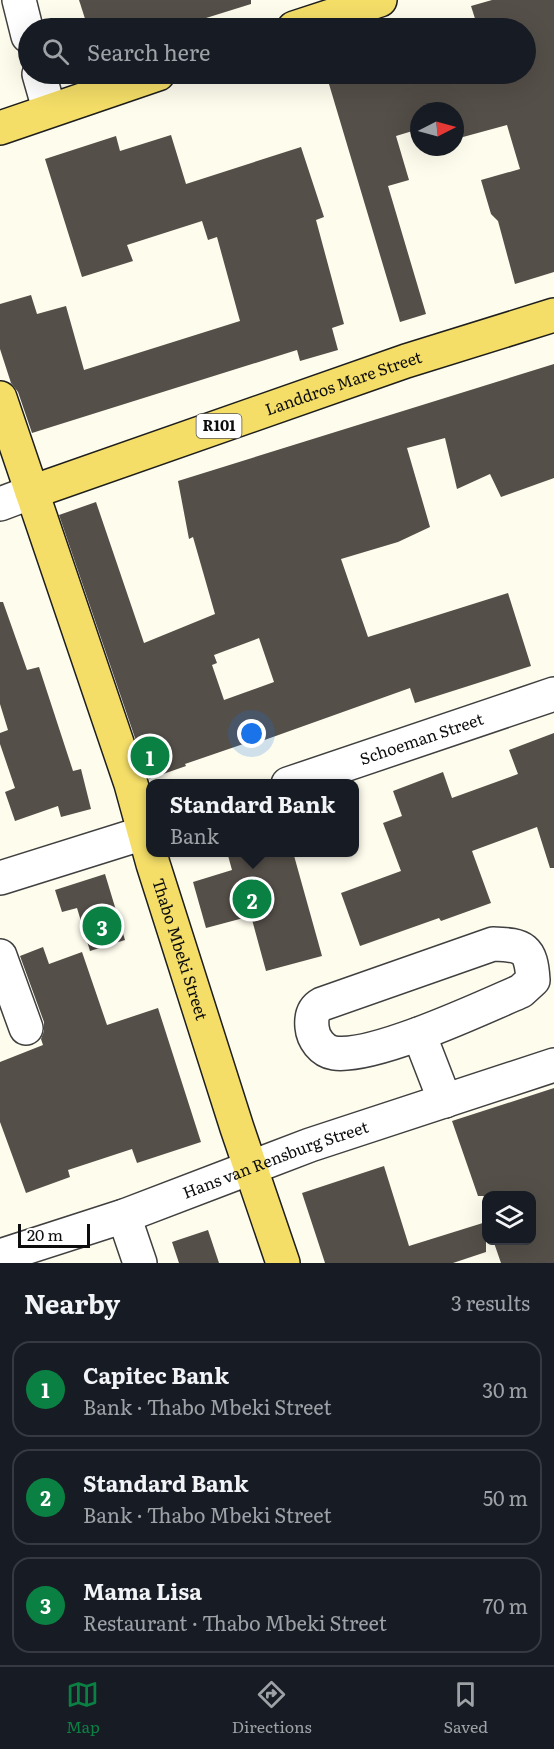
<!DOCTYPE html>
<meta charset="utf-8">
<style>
:root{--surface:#171b24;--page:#242831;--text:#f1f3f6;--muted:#9ea1a6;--line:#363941;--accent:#0b8043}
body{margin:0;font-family:Literata,serif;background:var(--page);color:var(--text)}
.controls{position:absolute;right:18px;bottom:18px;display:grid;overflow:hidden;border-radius:12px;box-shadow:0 6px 24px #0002}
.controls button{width:54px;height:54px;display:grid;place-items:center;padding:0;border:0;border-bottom:2px solid var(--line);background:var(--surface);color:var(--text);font:30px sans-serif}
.compass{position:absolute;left:410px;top:102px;width:54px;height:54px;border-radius:50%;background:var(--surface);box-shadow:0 6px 24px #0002;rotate:84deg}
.scale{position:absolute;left:18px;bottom:15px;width:72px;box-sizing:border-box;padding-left:6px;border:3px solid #0d0d0d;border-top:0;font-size:16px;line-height:21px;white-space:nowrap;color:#0d0d0d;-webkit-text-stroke:4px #fff;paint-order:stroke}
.you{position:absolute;left:252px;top:734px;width:21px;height:21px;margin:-15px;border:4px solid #fff;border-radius:50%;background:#1a73e8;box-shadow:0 0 0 9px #1a73e833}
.badge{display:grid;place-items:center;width:39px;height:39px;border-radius:50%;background:var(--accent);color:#fff;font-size:20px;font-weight:700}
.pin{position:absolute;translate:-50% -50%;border:3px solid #fff;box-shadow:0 2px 6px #0006}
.popup{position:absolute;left:146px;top:779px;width:213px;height:78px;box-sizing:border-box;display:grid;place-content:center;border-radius:12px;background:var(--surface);filter:drop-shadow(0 2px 4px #0005);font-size:20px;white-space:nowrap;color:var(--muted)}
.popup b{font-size:22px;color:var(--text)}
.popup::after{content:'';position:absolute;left:50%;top:100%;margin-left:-12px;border:12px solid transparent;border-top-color:var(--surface)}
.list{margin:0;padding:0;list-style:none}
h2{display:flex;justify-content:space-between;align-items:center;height:78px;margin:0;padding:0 24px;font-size:26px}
h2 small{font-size:20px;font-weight:400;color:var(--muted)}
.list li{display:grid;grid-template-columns:39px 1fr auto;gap:18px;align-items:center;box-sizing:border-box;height:96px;margin:0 12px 12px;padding:0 12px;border:2px solid var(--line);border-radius:18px}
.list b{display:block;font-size:22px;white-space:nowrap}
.list p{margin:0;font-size:20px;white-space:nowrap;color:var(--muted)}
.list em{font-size:20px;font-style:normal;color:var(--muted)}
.icon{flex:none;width:33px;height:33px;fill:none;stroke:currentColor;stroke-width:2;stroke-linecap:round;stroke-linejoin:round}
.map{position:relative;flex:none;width:554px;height:1263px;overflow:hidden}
.search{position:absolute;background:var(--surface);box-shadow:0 6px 24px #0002;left:18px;right:18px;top:18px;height:66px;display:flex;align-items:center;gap:15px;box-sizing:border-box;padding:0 21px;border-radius:33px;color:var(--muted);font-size:22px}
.sheet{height:402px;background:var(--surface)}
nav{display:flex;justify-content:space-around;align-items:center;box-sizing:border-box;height:84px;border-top:2px solid var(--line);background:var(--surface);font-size:16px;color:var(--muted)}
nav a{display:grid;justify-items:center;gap:3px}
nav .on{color:var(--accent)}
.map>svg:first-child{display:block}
.building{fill:#554f49;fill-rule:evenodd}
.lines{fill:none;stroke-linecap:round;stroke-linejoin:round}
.minor-casing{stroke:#404040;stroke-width:36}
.major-casing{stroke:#1e1e1e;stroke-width:36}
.minor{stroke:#fff;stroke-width:33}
.major{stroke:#f4de68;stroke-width:33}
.labels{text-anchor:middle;stroke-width:6;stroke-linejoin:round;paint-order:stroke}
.shield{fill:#fff;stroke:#565656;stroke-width:1.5}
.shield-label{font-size:15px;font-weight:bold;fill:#0d0d0d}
.street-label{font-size:16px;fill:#0d0d0d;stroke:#fff}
</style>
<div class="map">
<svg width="554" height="1263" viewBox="0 0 554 1263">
<rect width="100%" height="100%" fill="#fefced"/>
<!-- building -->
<g class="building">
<polygon points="79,0 251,0 251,4 174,28 88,28"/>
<polygon points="492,0 554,0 554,272 515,284 498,221 491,214 481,180 520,169 507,125 463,137 456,111 419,111 419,129 396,136 409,180 388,186 426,314 400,322 326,74 525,74 525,28 478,28 471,6"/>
<polygon points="171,135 186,184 301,147 324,217 316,220 344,324 332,328 338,350 300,361 297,350 32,433 18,392 11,383 0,349 0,304 31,295 37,314 66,306 84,370 240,321 217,237 208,240 202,221 127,245 133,261 82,277 45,159 116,136 120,151"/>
<path d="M554,364V478L501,497L490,474L457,489L445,438L407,448L430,527L398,542L341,559L368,637L508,593L531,666L415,703L410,688L253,744L252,741L185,764L186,766L149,779L59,515L96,502L144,643L215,614L193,537L189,539L178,481ZM259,638L274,682L224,700L212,665L217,663L214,655Z"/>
<polygon points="0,602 3,602 27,670 39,667 73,771 81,769 91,809 61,817 58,806 15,821 5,792 15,788 0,744 0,733 8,730 0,704"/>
<polygon points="554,733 554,868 550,868 537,827 472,851 491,903 441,921 439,918 360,946 341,893 401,871 383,823 402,816 393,791 443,772 452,798 518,774 509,750"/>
<polygon points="227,852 293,852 322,956 266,971 251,916 206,928 193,882 232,870"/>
<polygon points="105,874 125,940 90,951 77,908 62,912 55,890"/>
<polygon points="43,947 49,964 82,952 107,1025 158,1008 201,1142 137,1163 132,1149 68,1170 70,1177 26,1193 0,1122 0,1062 43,1045 41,1039 44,1031 44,1022 20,956"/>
<polygon points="554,1088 554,1263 501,1263 493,1240 531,1240 531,1196 478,1196 452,1121"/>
<polygon points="384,1166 409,1246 486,1222 486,1252 453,1263 325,1263 302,1193"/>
<polygon points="208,1230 219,1263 179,1263 172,1242"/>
</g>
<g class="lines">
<!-- minor casing -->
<g class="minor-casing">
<g id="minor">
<polyline points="19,0 28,36"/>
<polyline points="39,74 49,109"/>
<polyline points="0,504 32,492"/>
<path id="s1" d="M288,784L554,694"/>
<polyline points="0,878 150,831"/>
<path d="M493,944C524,945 531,948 533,980L521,991C482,1008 373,1059 334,1053C322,1051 313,1039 312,1027C311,1016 313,1009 322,1004Z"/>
<polyline points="0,956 26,1028"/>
<polyline points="419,1034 445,1101"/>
<polyline points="124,1216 140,1263"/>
<path id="s2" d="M0,1256L124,1216L310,1145L554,1065"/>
</g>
</g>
<!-- major casing -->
<g class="major-casing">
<g id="major">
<polyline points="294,28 380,0"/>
<polyline points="0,128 158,74"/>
<path id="s3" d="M0,398L131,784L153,864L237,1128L283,1263"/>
<path id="s4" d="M32,492L406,361L554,315"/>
</g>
</g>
<!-- minor -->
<use href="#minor" class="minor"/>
<!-- major -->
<use href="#major" class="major"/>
</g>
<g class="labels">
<!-- shield labels -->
<rect class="shield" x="196.5" y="414" width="45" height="24" rx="4.5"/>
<g class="shield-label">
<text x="219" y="431">R101</text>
</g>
<!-- street labels -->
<g class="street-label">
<text dy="6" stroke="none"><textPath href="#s4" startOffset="330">Landdros Mare Street</textPath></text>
<text dy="6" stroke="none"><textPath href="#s1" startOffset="141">Schoeman Street</textPath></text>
<text dy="6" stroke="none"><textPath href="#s3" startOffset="580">Thabo Mbeki Street</textPath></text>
<text dy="6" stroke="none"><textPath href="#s2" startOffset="292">Hans van Rensburg Street</textPath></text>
</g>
</g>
</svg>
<div class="controls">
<button><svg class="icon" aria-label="layers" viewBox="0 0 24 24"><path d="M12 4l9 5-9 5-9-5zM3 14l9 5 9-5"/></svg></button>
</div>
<svg class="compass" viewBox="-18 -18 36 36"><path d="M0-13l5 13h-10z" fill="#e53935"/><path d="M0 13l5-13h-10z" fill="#9ea1a6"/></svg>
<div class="scale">20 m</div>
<div class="you"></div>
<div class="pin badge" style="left:150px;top:756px">1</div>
<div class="pin badge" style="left:252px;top:899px">2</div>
<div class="popup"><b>Standard Bank</b>Bank</div>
<div class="pin badge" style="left:102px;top:926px">3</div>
<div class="search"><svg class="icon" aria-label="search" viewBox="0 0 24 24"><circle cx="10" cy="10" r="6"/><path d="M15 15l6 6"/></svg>Search here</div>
</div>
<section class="sheet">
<h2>Nearby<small>3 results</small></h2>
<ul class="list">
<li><span class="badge">1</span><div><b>Capitec Bank</b><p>Bank · Thabo Mbeki Street</p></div><em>30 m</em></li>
<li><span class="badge">2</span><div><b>Standard Bank</b><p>Bank · Thabo Mbeki Street</p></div><em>50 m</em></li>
<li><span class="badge">3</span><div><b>Mama Lisa</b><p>Restaurant · Thabo Mbeki Street</p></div><em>70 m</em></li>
</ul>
</section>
<nav>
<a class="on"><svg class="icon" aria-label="map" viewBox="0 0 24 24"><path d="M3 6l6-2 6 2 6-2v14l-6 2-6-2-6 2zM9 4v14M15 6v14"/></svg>Map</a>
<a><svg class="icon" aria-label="directions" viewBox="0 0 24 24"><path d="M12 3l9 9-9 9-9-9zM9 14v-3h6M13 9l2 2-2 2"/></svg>Directions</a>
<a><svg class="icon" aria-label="saved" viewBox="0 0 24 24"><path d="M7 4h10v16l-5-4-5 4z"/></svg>Saved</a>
</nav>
